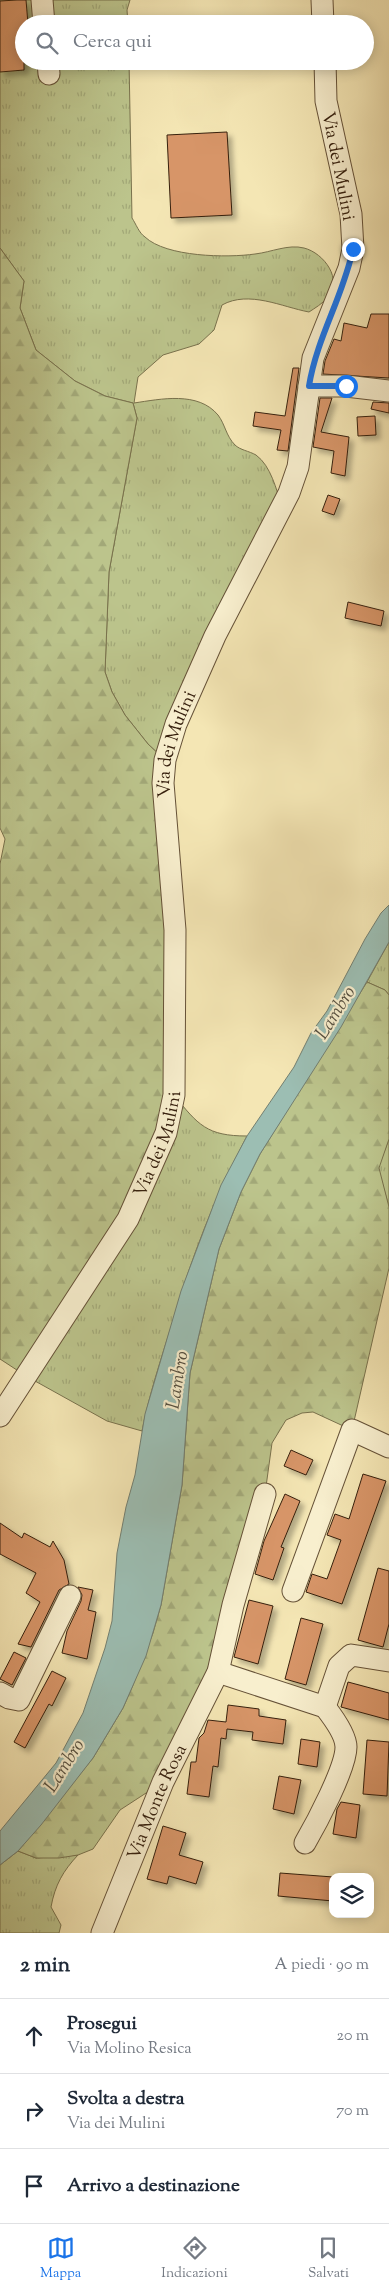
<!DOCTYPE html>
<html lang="it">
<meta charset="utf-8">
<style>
:root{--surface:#fff;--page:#f6f6f7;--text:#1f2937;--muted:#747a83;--line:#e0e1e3;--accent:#1a73e8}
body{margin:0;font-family:"Sorts Mill Goudy",serif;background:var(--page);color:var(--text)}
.controls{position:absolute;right:15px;bottom:15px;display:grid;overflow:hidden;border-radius:10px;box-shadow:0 2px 12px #0003}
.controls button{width:45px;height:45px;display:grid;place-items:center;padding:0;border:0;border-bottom:1px solid var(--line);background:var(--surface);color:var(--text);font:25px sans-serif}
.stop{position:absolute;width:15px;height:15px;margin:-11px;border:4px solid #1a73e8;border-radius:50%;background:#fff}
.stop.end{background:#1a73e8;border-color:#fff;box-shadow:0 1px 5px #0008}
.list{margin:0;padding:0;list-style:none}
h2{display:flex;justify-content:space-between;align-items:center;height:65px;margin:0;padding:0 20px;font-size:21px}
h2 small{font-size:16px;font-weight:400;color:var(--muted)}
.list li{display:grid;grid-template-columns:32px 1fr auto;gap:15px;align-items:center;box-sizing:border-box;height:75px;padding:0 20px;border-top:1px solid var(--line)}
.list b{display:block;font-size:19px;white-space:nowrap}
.list p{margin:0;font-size:16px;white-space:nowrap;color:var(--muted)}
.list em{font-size:16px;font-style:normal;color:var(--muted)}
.icon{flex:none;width:28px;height:28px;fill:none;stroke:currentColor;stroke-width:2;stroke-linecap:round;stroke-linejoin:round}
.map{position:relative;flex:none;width:389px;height:1933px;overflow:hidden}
.search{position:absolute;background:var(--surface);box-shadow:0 2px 12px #0003;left:15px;right:15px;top:15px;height:55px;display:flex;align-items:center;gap:12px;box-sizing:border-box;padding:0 18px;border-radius:28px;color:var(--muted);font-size:19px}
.sheet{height:290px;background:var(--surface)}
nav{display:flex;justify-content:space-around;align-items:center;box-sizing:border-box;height:70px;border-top:1px solid var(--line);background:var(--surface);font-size:14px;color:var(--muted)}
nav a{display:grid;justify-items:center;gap:2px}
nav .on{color:var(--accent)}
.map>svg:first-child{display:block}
.grass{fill:url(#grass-tufts);stroke:#79724d}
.forest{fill:url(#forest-firs);stroke:#79724d}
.water{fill:#9cbeb3;stroke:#737f71}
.building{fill:#d79568;stroke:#36200e;filter:url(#shadow)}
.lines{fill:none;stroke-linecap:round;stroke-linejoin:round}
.minor-casing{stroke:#665238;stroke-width:23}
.minor{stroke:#f8efce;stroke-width:21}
.route{stroke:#1a73e8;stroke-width:6}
.labels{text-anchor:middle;stroke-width:4.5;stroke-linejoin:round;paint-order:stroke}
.street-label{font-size:18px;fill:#36200e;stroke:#f8efce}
.water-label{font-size:19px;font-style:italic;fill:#554f40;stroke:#f8efce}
</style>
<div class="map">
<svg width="389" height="1933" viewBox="0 0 389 1933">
<defs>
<pattern id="grass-tufts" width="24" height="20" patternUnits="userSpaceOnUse" patternTransform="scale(1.25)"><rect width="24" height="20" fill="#bcc48c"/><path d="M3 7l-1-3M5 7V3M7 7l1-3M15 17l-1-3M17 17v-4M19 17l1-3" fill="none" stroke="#a2a878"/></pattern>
<pattern id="forest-firs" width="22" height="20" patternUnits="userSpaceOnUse" patternTransform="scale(1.25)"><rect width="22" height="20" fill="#bcc48c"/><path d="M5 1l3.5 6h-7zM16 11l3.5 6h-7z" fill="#a2a878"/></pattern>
<filter id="shadow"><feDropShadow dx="4.5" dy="4.5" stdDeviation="2.5" flood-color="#0004"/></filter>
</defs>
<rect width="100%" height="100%" fill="#f4e6b4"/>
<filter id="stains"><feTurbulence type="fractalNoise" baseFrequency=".004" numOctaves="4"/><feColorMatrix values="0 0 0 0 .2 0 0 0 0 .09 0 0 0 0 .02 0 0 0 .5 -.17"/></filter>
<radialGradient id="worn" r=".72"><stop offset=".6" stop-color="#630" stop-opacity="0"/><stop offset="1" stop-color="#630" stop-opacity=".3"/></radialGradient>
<!-- grass -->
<g class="grass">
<path d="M0,0H130L127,10L128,24H24V61H129L132,218C136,224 139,233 145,237C166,257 227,258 255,254C272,252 288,244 304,248C324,253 344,280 327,298C322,304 315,308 309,312C282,307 249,290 222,305L214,330L199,344L163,355L138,377L134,403C161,399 198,391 218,415C225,424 226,436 235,445C240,450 249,451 256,455C271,466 276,489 282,506L165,760L148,744L125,715L112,692L105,672L109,572L137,418L133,403L105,396L75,381L36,350L20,308L24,281L0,248Z"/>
<polygon points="389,942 389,995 385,990 367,982"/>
<path d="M174,1095C198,1125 207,1136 247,1136C215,1196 191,1258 172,1324C161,1359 149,1395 142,1431L107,1421L26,1376Z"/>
<polygon points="389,1139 389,1207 378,1168"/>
<path d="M18,1851L36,1858L78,1855C63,1871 55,1885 51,1907L61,1925L59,1933H0V1865Z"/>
</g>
<!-- forest -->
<g class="forest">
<polygon points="0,248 24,281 20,308 36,350 75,381 105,396 133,403 137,418 109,572 105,672 112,692 125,715 148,744 165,760 170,857 166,1133 26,1376 0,1359 0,864 5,839 0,828"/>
<polygon points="367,982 385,990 389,995 389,1139 379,1168 389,1207 389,1268 352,1430 313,1412 302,1413 286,1420 272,1443 265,1494 218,1672 163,1782 120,1810 93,1849 78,1855 59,1858 36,1858 18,1851 93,1758 123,1708 133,1685 153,1633 161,1605 182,1485 190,1373 219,1249 241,1192 260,1154"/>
</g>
<!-- water -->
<polygon class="water" points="389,905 389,942 341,1027 260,1154 241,1192 219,1249 190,1373 182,1485 161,1605 146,1656 123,1708 93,1758 41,1825 18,1851 0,1865 0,1831 56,1763 83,1713 105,1648 112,1621 117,1553 126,1507 135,1475 145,1414 181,1291 221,1185 247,1136 294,1067 311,1033 327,1011 365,939 381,913"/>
<!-- building -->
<g class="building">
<polygon points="17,0 26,0 28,24 24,24 24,70 0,72 0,1"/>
<polygon points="227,132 232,215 171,218 167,135"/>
<polygon points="371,314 389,314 389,378 323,374 325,361 334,339 341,341 344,323 367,328"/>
<polygon points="293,368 299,368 288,451 277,450 281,430 253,426 255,412 285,416"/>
<polygon points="320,398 332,398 321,432 349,437 345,476 331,473 334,451 313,447"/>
<polygon points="373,402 389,403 389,413 371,409"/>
<polygon points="375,416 376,435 358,436 357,417"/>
<polygon points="328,495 340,499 334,515 322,511"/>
<polygon points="348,602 384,611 381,626 345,618"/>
<polygon points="291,1450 313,1460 306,1475 284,1466"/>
<polygon points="363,1474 386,1481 342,1604 306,1592 312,1574 327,1579 341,1540 327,1535 335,1514 349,1519"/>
<polygon points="285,1494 300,1501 281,1547 284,1548 273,1580 255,1574 264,1541"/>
<polygon points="0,1523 22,1538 24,1533 50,1547 53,1541 64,1560 69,1584 59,1590 31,1647 18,1644 40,1602 26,1593 36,1573 0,1554"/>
<polygon points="378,1568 389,1571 389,1624 383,1647 358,1640"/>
<polygon points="78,1587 93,1590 88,1610 96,1612 87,1659 62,1653 67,1631 81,1601 82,1595"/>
<polygon points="249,1600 273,1606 258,1664 234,1657"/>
<polygon points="301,1618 323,1624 306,1685 285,1679"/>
<polygon points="14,1652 26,1658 12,1685 0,1679"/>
<polygon points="52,1671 66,1678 52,1706 49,1704 25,1748 14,1742"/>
<polygon points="348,1682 389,1693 389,1720 341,1707"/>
<polygon points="228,1705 259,1709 259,1716 286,1720 283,1744 252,1740 253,1732 227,1729 226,1739 221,1738 218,1767 213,1766 209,1797 187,1794 191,1762 196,1762 199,1738 204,1733 208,1720 226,1722"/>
<polygon points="301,1739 320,1742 317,1767 298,1764"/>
<polygon points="367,1740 389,1742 387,1796 363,1794"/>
<polygon points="279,1776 301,1780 294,1814 273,1809"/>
<polygon points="341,1802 360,1805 356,1838 333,1834 337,1809"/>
<polygon points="163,1826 186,1833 179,1855 203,1862 196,1884 169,1876 167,1884 147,1879"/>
<polygon points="280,1873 333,1877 333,1901 278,1896"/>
</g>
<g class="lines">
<!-- minor casing -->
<g class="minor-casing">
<g id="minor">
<polyline points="42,0 44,24"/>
<polyline points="322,0 323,24"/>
<polyline points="48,61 49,74"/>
<polyline points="309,386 346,386 389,391"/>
<path id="s1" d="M0,1416L128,1219L166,1133L174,1095L175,930L163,783L165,760L176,724L215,636L289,493L298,467L313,358L349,268L353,249L351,214L326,101L325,61"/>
<polyline points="293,1591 352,1430 389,1447"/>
<path d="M218,1672L325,1707C332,1716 346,1735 346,1747C346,1768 316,1824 305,1843"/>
<polyline points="0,1693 9,1698 19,1700 70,1596"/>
<polyline points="325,1707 339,1666 351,1655 389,1661"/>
<path id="s2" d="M102,1933L163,1782L218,1672L233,1605L265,1494"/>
</g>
</g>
<!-- minor -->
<use href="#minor" class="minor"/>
</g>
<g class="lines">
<!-- route -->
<path class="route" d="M346,386H309C317,337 343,297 353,249"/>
</g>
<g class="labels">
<!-- street labels -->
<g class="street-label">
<text transform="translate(339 166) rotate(79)" y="6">Via dei Mulini</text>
<text dy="6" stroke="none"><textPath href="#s1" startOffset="721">Via dei Mulini</textPath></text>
<text dy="6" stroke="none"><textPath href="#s1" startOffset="316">Via dei Mulini</textPath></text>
<text dy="6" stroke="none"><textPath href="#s2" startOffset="142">Via Monte Rosa</textPath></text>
</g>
<!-- water labels -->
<g class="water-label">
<text transform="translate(334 1012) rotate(-58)" y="7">Lambro</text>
<text transform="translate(176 1380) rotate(-81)" y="7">Lambro</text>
<text transform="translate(63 1765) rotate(-58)" y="7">Lambro</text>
</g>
</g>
<rect width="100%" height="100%" filter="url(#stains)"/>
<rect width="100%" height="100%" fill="url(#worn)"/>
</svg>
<div class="controls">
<button><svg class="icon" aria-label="layers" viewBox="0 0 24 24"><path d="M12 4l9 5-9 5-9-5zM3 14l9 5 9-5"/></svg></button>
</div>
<div class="stop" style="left:346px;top:386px"></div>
<div class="stop end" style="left:353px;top:249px"></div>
<div class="search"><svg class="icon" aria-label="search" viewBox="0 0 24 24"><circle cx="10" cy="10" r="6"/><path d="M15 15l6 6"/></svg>Cerca qui</div>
</div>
<section class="sheet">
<h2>2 min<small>A piedi · 90 m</small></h2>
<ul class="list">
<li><svg class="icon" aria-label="ahead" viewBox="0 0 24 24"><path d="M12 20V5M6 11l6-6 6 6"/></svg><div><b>Prosegui</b><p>Via Molino Resica</p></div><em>20 m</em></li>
<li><svg class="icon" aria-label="right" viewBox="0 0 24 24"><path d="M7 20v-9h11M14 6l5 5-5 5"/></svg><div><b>Svolta a destra</b><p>Via dei Mulini</p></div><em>70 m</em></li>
<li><svg class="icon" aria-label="arrive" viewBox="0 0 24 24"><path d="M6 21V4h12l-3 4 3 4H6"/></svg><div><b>Arrivo a destinazione</b></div></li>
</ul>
</section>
<nav>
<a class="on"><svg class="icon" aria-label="map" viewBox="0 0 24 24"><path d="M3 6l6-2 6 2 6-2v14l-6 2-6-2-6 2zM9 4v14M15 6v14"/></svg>Mappa</a>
<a><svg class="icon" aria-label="directions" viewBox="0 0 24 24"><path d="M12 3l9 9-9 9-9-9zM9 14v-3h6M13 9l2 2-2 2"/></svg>Indicazioni</a>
<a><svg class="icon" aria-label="saved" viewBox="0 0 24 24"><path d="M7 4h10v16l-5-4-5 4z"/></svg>Salvati</a>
</nav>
